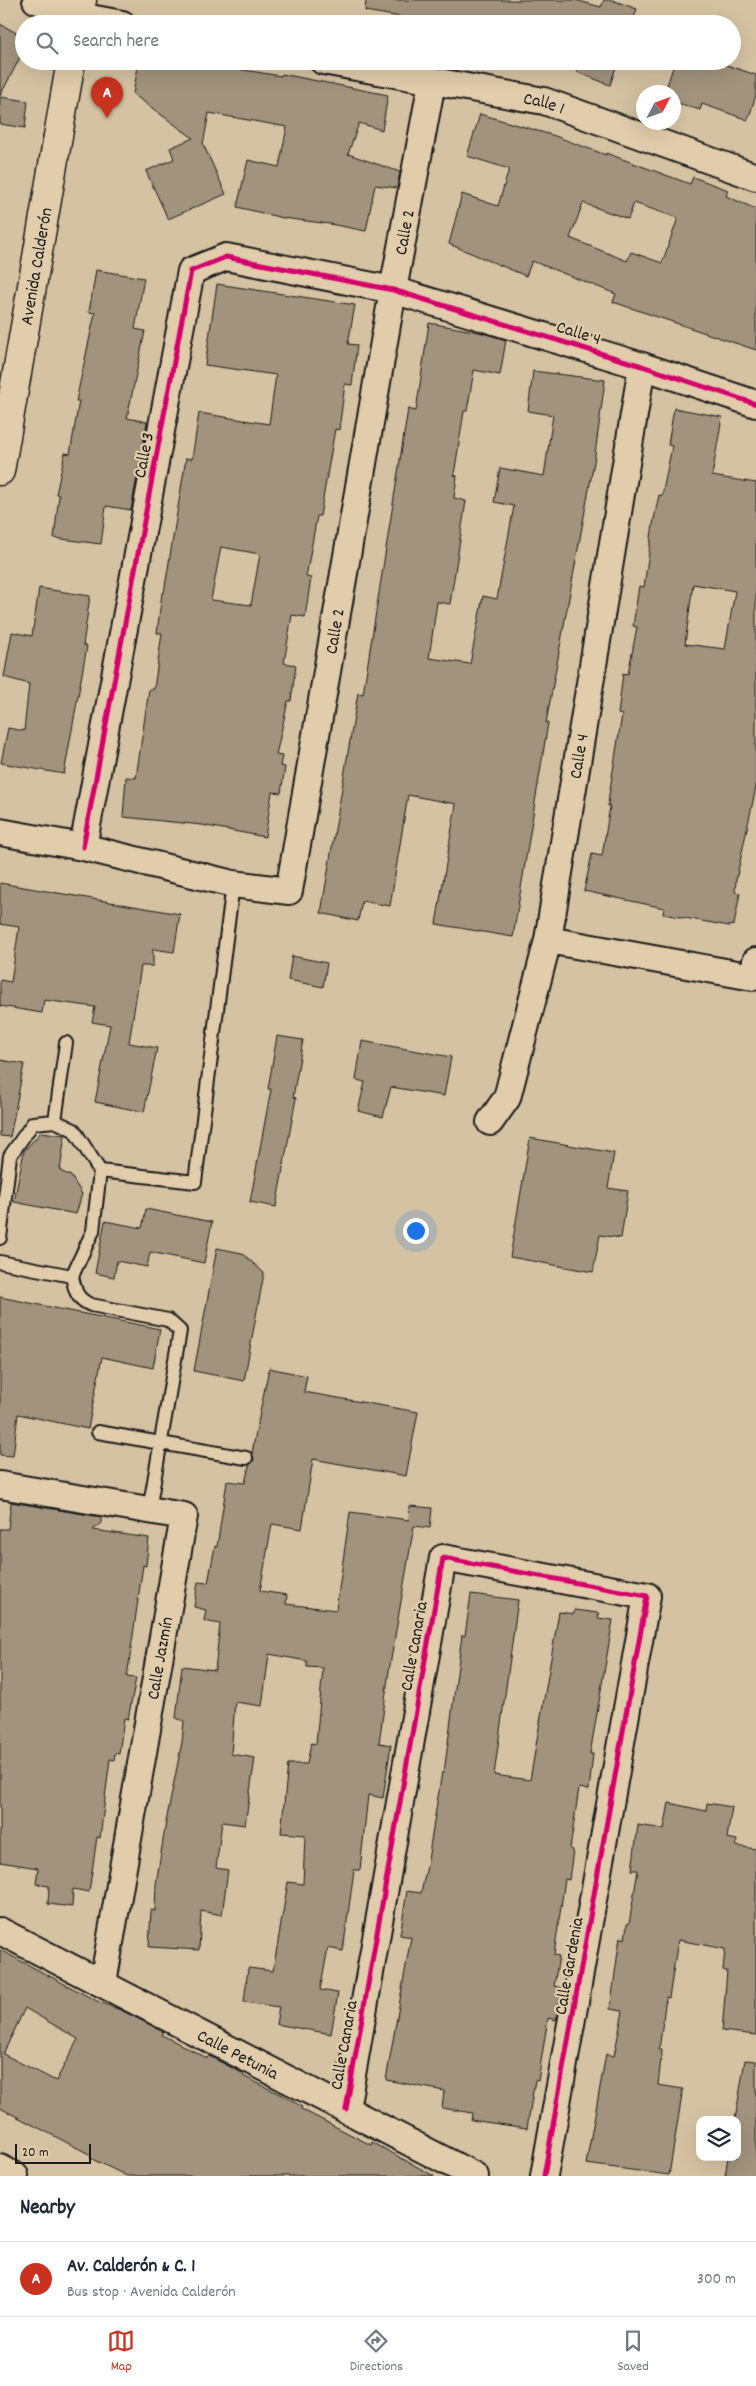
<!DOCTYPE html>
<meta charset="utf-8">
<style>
:root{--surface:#fff;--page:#f6f6f7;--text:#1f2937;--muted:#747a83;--line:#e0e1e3;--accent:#c8321e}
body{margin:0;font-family:Dekko,sans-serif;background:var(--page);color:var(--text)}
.controls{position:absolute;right:15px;bottom:15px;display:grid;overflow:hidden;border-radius:10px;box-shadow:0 5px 20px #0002}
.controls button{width:45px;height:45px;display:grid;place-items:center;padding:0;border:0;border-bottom:1px solid var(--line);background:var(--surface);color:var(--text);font:25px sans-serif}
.compass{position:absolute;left:636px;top:85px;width:45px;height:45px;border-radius:50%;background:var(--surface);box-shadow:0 5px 20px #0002;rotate:49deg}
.scale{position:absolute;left:15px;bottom:12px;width:76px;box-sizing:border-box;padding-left:5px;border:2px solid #1c1c1c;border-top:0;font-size:14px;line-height:18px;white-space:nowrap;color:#1c1c1c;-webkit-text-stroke:4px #e1ccab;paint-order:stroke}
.you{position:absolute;left:415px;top:1230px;width:18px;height:18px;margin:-12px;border:4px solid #fff;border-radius:50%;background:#1a73e8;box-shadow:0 0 0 8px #1a73e833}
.badge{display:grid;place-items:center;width:32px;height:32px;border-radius:50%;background:var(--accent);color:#fff;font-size:16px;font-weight:700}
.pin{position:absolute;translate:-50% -41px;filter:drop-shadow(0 1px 2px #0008)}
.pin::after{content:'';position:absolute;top:26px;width:18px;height:15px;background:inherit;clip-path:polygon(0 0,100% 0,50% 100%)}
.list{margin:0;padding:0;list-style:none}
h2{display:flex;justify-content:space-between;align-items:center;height:65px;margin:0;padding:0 20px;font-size:21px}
h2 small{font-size:16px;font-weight:400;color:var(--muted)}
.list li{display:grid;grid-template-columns:32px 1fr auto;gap:15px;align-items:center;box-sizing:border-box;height:75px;padding:0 20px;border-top:1px solid var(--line)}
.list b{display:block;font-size:19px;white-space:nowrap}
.list p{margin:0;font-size:16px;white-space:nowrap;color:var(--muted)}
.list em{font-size:16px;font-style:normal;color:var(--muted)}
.icon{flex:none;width:28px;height:28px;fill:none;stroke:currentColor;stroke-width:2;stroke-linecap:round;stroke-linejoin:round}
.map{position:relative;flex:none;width:756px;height:2176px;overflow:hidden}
.search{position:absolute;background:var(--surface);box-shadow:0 5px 20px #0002;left:15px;right:15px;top:15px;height:55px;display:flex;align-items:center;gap:12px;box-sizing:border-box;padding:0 18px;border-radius:28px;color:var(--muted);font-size:19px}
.sheet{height:140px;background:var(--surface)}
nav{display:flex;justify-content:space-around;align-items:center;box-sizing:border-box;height:70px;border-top:1px solid var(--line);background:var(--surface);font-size:14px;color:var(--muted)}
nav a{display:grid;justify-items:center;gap:2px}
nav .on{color:var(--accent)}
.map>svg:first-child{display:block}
.building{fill:#a1937d;stroke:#1c1c1c;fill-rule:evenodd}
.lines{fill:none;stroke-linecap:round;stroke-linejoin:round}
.service-casing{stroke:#1c1c1c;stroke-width:16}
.minor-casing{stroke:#1c1c1c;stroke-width:30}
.tertiary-casing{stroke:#1c1c1c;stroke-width:31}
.service{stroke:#e1ccab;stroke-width:12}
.minor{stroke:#e1ccab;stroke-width:26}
.tertiary{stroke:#e1ccab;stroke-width:28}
.cycleway-casing{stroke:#e1ccab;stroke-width:8}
.cycleway{stroke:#d6006c;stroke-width:5}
.labels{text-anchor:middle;stroke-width:4.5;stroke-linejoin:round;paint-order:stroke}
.street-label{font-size:18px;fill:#1c1c1c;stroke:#e1ccab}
</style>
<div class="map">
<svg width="756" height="2176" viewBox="0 0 756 2176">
<rect width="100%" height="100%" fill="#d5c2a2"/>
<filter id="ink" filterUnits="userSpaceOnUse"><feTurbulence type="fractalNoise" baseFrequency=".02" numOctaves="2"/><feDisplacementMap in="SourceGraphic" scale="10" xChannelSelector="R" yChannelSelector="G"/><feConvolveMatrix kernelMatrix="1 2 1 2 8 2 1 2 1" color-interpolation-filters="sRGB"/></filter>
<g filter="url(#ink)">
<!-- building -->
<g class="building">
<polygon points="366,0 575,0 601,7 604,0 612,0 637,9 632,24 424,24 424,21 365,11"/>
<polygon points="0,24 24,37 24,50 0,96"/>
<polygon points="139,61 232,61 231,68 281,76 282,74 388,95 382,130 359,123 348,154 400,172 397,188 375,185 366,231 330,224 283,218 237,207 248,160 279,167 287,127 209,113 203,144 226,194 168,219 146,171 174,159 170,148 193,138 133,94"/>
<polygon points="560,61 618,61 610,85 577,72 579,66"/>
<polygon points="675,61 715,61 756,75 756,95 748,120 702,104 700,110 674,102 674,92 665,92"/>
<polygon points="0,97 28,101 25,128 0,124"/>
<path d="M480,114L555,136L606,155V153L690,184L693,177L728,190L726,196L756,209V350L613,302L616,294L532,261L526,276L449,244L462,194L498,206L509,169L467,156ZM583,203L628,219L634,203L678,218L662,263L631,252L627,261L570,238Z"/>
<polygon points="96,270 144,278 135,329 145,331 127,418 147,422 131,510 106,506 101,544 54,538 59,495 56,494 65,453 70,454 79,401 76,401 95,313 89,312"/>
<path d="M217,284L355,305L348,344L357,345L352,385L345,384L339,430L335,429L320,516H317L306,577L311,578L305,617L292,615L284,663L296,665L291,701H288L276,755L282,756L280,766L285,767L281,793L272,792L265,837L202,825L123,817L126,777L136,778L149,689H154L162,633H157L162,593H164L186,458L192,459L199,413L269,424L276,375L205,365ZM221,547L260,554L251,605L211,600Z"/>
<polygon points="429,323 479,332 506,340 500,375 474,370 467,411 464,411 454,475 457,476 454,498 466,501 450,604 437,602 429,658 470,664 483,596 497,599 514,506 494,502 500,468 544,476 553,415 528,411 533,371 605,380 594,462 546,723 548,723 513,937 436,924 456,804 408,795 390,906 362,901 358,921 321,913 358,693 363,694 408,409 416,411"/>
<path d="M674,408L722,417L712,476L756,483V787L736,880L735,892L740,893L734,925L729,926L663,914L664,908L584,891L592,854L602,856L610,806H608L609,795L622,715L618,714L623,673L628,674L637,627L633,626L639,586L644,587L653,524L659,495L662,496L672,446L668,445ZM693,584L735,591L725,649L685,644Z"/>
<polygon points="39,588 90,596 83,645 87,646 64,774 1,763 8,728 24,731 29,684 4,677 12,632 32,636"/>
<polygon points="0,883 180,914 174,952 153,949 153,966 141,966 129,1043 157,1048 144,1112 95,1102 110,1025 92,1022 95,1007 44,1000 42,1013 0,1006 0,980 11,982 19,927 0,924"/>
<polygon points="292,956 327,963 323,987 288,980"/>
<polygon points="277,1036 303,1040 293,1097 296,1098 276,1207 250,1202 271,1089 268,1089"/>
<polygon points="362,1041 451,1057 444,1096 391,1087 383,1117 358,1111 365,1082 356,1080"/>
<polygon points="0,1060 24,1064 10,1137 0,1136"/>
<polygon points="41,1132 65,1135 60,1171 71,1176 82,1194 76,1214 14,1202 24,1151"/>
<polygon points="530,1138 614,1153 608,1188 628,1191 621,1238 600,1235 593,1272 510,1257"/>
<polygon points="146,1209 212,1222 204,1263 150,1252 147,1267 117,1261 114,1277 95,1273 105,1221 142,1228"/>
<polygon points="217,1248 242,1253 264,1273 244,1381 194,1371"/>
<polygon points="0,1297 160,1329 153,1368 102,1357 88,1429 18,1414 13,1456 0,1455"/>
<polygon points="269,1368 307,1376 304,1392 418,1412 406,1476 313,1459 302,1529 272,1524 260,1591 287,1595 286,1604 336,1610 350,1512 409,1520 410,1506 432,1508 430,1528 414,1526 389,1671 379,1743 391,1745 383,1798 368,1795 360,1870 354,1870 343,1951 328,1948 320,1990 338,1993 331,2034 276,2024 279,2007 244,2002 248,1968 273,1971 288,1882 303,1884 305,1835 281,1833 288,1764 307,1764 311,1743 316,1744 323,1668 307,1667 307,1661 269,1654 262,1706 235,1702 231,1754 255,1758 245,1825 222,1822 216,1868 228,1870 222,1915 201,1911 199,1950 149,1947 151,1910 155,1911 156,1884 166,1822 182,1742 184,1721 176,1718 182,1666 215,1670 220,1624 204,1621 206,1610 194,1607 198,1582 208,1583 215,1546 217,1547 227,1481 245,1483 249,1466 254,1460 252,1452"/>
<polygon points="11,1502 101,1517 101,1523 93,1530 149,1538 146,1566 143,1565 127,1677 136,1678 128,1719 124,1718 119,1754 115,1753 114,1760 110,1759 100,1838 97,1837 89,1892 73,1889 72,1907 48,1904 49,1886 36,1884 38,1868 0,1862 0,1529 8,1529"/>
<polygon points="471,1594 518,1600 494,1775 530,1780 559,1612 574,1614 574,1610 599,1613 598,1618 613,1620 590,1754 593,1754 589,1790 579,1788 570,1849 573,1850 569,1880 565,1879 554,1955 559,1956 554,1986 562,1988 556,2020 548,2018 538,2081 535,2080 527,2128 471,2120 472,2113 442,2108 444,2091 386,2080 411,1937 400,1935 407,1891 421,1893 427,1866 442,1772 444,1773 462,1635 465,1636"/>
<polygon points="669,1803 706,1811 707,1803 732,1807 727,1838 737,1840 736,1846 756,1849 756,2035 722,2031 727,1971 723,1970 725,1949 678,1940 669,1998 666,1997 659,2050 662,2050 658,2085 683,2089 669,2175 586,2164 606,2054 614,2056 623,2011 610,2009 620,1937 625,1939 627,1924 629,1924 638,1870 632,1870 638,1825 664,1829"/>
<path d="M0,1950L97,2001L123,2011L164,2032L162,2035L207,2058L209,2056L244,2074L243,2076L290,2099L302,2107L301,2109L371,2145L372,2142L434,2176H127L90,2158L91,2155L0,2108ZM25,2008L78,2039L56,2081L3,2054Z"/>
<polygon points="745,2060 756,2061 756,2176 725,2176 728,2157 737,2157 737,2120 735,2120"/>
</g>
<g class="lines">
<!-- service casing -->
<g class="service-casing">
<g id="service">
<polyline points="55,1121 66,1043"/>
<polyline points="100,1171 195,1182 233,884"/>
<polyline points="0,1238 10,1156 33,1123 55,1121 74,1130 100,1171 93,1231 72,1276 0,1262"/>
<path d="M72,1276C75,1290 76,1299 91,1305L168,1320L180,1331L149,1510"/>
<polyline points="98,1432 246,1458"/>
</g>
</g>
<!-- minor casing -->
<g class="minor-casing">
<g id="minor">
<polyline points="36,0 79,16 122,24"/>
<path id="s1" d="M323,61L544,101L756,177"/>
<path id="s2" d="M0,832L83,847L233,884L289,891L393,290L432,82"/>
<polyline points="83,847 191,271 226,257 393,290 642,366 756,404"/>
<polyline points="548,940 753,977 756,961"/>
<path id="s3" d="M490,1122L507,1098L548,940L642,366"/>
<polyline points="0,1485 184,1516 103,1983"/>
<path id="s4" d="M0,1931L475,2176"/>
<polyline points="346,2109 443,1558 647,1596 544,2176"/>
<polyline points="0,2168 15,2176"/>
</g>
</g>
<!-- tertiary casing -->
<g class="tertiary-casing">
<g id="tertiary">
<polyline points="77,24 82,0"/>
<path id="s5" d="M0,471L71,61"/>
</g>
</g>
<!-- service -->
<use href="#service" class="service"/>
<!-- minor -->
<use href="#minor" class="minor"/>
<!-- tertiary -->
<use href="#tertiary" class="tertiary"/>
<!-- cycleway casing -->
<g class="cycleway-casing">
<g id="cycleway">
<polyline points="83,847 191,271 226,257 393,290 642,366 756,404"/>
<polyline points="346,2109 443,1558 647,1596 544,2176"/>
</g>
</g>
<!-- cycleway -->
<use href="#cycleway" class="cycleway"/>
</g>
</g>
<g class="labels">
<!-- street labels -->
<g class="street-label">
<text dy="6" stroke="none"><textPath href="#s1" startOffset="225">Calle 1</textPath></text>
<text dy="6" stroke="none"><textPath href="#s2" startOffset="964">Calle 2</textPath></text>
<text dy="6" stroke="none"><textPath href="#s5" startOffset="208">Avenida Calderón</textPath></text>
<text transform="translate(579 332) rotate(17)" y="6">Calle 4</text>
<text transform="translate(143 455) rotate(-79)" y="6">Calle 3</text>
<text dy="6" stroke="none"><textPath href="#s2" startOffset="559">Calle 2</textPath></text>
<text dy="6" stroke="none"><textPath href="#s3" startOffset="379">Calle 4</textPath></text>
<text transform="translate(413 1646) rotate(-80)" y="6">Calle Canaria</text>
<text transform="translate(159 1658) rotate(-80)" y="6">Calle Jazmín</text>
<text transform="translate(568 1966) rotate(-80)" y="6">Calle Gardenia</text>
<text transform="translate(343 2045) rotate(-80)" y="6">Calle Canaria</text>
<text dy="6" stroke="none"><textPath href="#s4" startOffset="268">Calle Petunia</textPath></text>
</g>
</g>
</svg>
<div class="controls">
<button><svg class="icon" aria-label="layers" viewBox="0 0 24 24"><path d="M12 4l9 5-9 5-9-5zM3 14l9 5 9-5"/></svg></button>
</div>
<svg class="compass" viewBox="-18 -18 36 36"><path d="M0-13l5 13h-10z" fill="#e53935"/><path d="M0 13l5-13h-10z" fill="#747a83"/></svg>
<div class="scale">20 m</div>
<div class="you"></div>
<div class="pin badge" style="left:107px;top:118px">A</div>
<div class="search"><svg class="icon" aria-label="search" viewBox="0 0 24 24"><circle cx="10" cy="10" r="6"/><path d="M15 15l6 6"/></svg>Search here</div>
</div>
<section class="sheet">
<h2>Nearby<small></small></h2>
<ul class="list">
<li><span class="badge">A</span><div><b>Av. Calderón &amp; C. 1</b><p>Bus stop · Avenida Calderón</p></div><em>300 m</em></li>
</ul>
</section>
<nav>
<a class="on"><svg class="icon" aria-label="map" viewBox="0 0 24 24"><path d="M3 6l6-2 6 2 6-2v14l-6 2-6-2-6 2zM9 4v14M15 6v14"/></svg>Map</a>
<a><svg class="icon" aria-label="directions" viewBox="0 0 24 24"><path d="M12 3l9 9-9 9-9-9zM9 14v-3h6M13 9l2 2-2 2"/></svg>Directions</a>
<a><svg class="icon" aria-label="saved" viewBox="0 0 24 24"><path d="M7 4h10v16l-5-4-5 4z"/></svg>Saved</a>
</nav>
